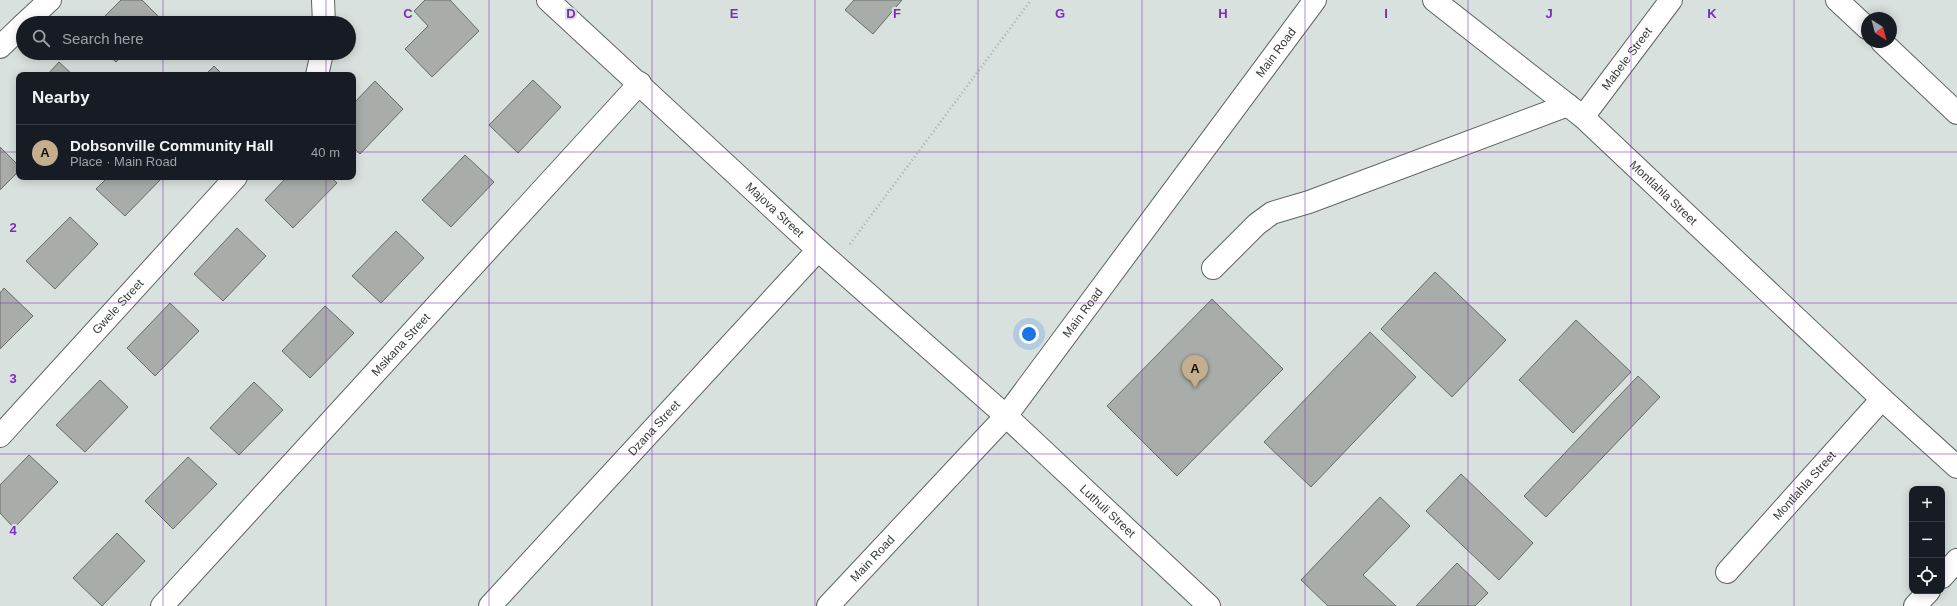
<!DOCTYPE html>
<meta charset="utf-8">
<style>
:root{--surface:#171b24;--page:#242831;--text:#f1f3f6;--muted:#9ea1a6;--line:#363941;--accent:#c5ae8d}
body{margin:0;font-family:Arial,sans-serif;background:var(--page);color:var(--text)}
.controls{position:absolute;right:12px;bottom:12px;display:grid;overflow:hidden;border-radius:8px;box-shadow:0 2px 10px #0003}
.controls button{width:36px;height:36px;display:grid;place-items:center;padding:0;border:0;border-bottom:1px solid var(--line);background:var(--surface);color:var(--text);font:20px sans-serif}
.compass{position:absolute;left:1861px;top:12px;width:36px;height:36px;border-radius:50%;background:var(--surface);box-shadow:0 2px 10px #0003;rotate:144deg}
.you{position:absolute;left:1029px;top:334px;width:14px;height:14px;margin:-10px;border:3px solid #fff;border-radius:50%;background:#1a73e8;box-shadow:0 0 0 6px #1a73e833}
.badge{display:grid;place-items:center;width:26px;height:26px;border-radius:50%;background:var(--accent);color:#111;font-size:13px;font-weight:700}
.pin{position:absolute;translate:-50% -33px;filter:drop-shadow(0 1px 2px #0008)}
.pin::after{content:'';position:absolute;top:21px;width:14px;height:12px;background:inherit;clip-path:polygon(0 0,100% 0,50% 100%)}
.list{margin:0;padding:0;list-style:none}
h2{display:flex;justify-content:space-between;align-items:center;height:52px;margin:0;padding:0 16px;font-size:17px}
h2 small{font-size:13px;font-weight:400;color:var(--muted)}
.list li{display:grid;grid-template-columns:26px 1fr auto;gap:12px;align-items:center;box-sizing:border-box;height:56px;padding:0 16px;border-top:1px solid var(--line)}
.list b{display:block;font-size:15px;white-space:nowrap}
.list p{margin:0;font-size:13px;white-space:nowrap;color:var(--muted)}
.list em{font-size:13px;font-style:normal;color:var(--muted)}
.icon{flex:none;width:22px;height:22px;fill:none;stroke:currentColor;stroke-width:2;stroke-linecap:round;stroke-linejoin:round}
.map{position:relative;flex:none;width:1957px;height:606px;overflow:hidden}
.search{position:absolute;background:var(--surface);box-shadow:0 2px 10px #0003;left:16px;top:16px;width:340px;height:44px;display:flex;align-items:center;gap:10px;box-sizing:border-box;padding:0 14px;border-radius:22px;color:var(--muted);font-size:15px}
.panel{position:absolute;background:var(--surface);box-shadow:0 2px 10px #0003;left:16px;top:72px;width:340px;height:108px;border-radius:8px}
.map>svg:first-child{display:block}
.building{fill:#a8ada9;stroke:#676c67}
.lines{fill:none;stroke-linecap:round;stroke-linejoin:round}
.minor-casing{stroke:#5e6462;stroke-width:24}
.path{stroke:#a5aba9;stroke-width:2.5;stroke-dasharray:1 3;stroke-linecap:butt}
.minor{stroke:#fff;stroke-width:22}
.grid{fill:none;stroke:#7b2cbf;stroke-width:1;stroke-opacity:0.55}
.labels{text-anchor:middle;stroke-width:4;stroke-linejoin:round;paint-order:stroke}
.street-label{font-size:12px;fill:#383b3a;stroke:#d9e1de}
.grid-label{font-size:13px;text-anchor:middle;font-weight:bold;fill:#7b2cbf;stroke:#d9e1de;stroke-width:4;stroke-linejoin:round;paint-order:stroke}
</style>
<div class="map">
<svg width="1957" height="606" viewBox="0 0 1957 606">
<rect width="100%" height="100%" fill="#d9e1de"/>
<!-- building -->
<g class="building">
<polygon points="121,0 142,0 159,17 154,23 98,23"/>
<polygon points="425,0 450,0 479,31 432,77 405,49 428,26 414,11"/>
<polygon points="854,0 902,0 873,34 845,10"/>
<polygon points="106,53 125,53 116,62"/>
<polygon points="59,62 73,75 47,75"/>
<polygon points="214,66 223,75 205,75"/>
<polygon points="533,80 561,107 518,153 489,125"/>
<polygon points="375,81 403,109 360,154 353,147 353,104"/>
<polygon points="0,147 19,166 19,171 0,190"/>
<polygon points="465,155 494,182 451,227 422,200"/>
<polygon points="108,177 163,177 125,216 96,189"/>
<polygon points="287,177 331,177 337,183 293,228 265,200"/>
<polygon points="70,217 98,244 55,289 26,261"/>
<polygon points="237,228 266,256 223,301 194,274"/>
<polygon points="396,231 424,258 381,303 352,276"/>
<polygon points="1435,272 1506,340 1452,397 1381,329"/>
<polygon points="4,288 33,316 0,349 0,293"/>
<polygon points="1212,299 1283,369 1177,476 1107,406"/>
<polygon points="170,303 199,331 155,376 127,348"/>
<polygon points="325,306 354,333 310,378 282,351"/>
<polygon points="1576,320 1631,372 1573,433 1519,380"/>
<polygon points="1370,332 1416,377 1311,487 1264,442"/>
<polygon points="1638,376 1660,397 1546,517 1524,496"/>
<polygon points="100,380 128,407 85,452 56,425"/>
<polygon points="254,382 283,410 239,455 210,428"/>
<polygon points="29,455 58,482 14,528 0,513 0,485"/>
<polygon points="188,457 217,484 173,529 145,501"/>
<polygon points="1461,474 1533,543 1499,580 1426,511"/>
<polygon points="1380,497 1410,526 1363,575 1396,606 1328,606 1301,580"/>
<polygon points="117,533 145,561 102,606 73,578"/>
<polygon points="1457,563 1488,593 1475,606 1416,606"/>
</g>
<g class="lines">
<!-- minor casing -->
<g class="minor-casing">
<g id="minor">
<polyline points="323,0 324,23"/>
<path id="s1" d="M548,0L818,250L1006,416L1209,606"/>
<path id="s2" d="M1434,0L1583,117L1882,399L1957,467"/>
<polyline points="1837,0 1867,28"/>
<polyline points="25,23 50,0"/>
<polyline points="1882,42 1957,113"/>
<polyline points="0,47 23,25"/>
<polyline points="317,75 322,53"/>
<path id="s3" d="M1583,117L1671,0"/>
<polyline points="1213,268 1257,224 1272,213 1309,202 1568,105"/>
<path id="s4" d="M0,436L236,177"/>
<path id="s5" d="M1727,572L1882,399"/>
<polyline points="1942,577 1957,560"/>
<path id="s6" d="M162,606L640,83"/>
<path id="s7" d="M490,606L818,250"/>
<path id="s8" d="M828,606L1006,416L1315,0"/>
<polyline points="1915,606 1929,591"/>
</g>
</g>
<!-- path -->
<polyline class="path" points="850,244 1031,0"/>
<!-- minor -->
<use href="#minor" class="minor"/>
</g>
<!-- grid -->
<path class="grid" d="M163,0V23M326,0V23M489,0V606M652,0V606M815,0V606M978,0V606M1142,0V606M1305,0V606M1468,0V606M1631,0V606M1794,0V606M163,53V75M326,53V75M0,152H19M353,152H1957M163,177V606M326,177V606M0,303H1957M0,454H1957"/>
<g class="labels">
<!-- street labels -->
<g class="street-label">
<text dy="4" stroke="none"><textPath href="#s8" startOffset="713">Main Road</textPath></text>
<text dy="4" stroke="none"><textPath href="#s3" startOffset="73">Mabele Street</textPath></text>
<text dy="4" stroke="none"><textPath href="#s2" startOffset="300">Montlahla Street</textPath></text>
<text dy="4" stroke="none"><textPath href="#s1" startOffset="309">Majova Street</textPath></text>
<text dy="4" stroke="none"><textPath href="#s4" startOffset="175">Gwele Street</textPath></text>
<text dy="4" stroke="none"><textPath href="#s8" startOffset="389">Main Road</textPath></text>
<text dy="4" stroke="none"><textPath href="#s6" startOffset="354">Msikana Street</textPath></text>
<text dy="4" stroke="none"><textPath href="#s7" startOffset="242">Dzana Street</textPath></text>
<text dy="4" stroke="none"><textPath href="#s5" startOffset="116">Montlahla Street</textPath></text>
<text dy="4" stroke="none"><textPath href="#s1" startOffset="758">Luthuli Street</textPath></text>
<text dy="4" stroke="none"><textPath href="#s8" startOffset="65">Main Road</textPath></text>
</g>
</g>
<g class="grid-label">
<text x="408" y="18">C</text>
<text x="571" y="18">D</text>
<text x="734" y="18">E</text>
<text x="897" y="18">F</text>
<text x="1060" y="18">G</text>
<text x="1223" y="18">H</text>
<text x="1386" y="18">I</text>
<text x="1549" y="18">J</text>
<text x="1712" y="18">K</text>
<text x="13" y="232">2</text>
<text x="13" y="383">3</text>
<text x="13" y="535">4</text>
</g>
</svg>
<div class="controls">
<button>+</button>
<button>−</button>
<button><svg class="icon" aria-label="locate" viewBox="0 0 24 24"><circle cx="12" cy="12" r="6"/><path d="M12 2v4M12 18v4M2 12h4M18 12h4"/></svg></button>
</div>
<svg class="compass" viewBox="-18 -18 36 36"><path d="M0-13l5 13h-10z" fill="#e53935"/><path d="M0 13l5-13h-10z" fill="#9ea1a6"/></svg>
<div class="you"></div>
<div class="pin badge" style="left:1195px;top:388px">A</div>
<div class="search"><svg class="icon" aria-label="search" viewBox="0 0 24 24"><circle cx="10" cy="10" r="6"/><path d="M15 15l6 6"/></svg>Search here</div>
<section class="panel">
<h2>Nearby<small></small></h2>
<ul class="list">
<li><span class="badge">A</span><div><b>Dobsonville Community Hall</b><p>Place · Main Road</p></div><em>40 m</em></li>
</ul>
</section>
</div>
